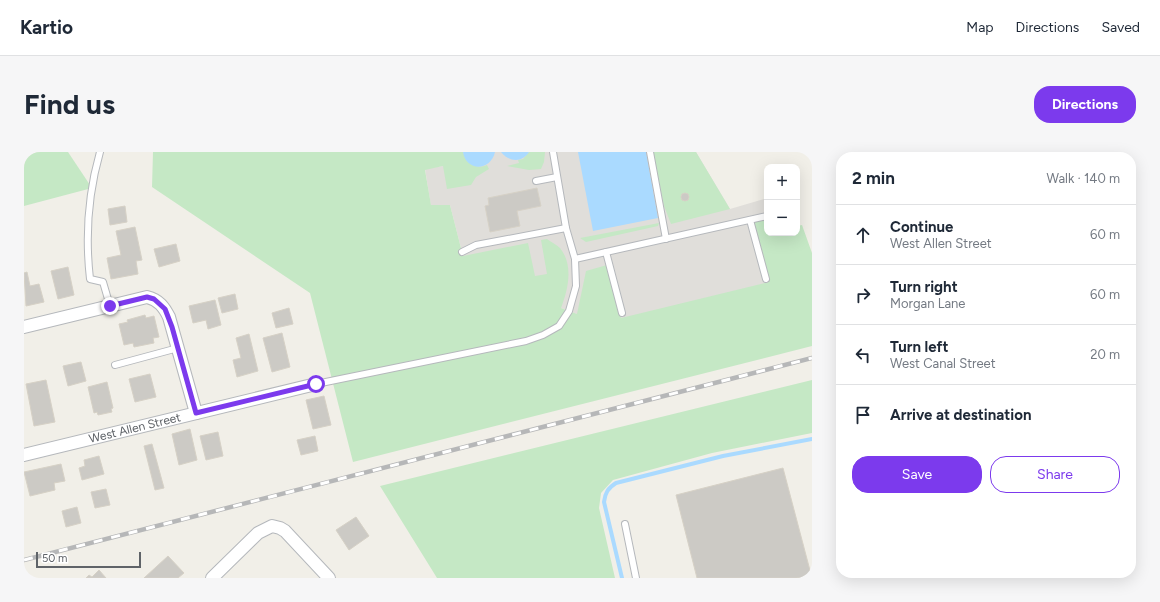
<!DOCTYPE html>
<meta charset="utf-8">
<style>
:root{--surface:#fff;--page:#f6f6f7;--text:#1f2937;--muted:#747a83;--line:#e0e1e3;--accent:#7c3aed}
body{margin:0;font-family:Figtree,sans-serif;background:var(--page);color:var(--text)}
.controls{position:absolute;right:12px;top:12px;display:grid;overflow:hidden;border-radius:8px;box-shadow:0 4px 16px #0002}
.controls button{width:36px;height:36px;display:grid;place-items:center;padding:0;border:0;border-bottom:1px solid var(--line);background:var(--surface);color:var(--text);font:20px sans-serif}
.scale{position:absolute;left:12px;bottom:10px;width:105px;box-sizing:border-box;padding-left:4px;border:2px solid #5f6368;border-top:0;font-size:11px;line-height:14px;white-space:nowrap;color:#5f6368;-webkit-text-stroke:3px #fff;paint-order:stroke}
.stop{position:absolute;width:12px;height:12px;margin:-9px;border:3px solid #7c3aed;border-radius:50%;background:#fff}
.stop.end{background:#7c3aed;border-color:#fff;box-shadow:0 1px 4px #0008}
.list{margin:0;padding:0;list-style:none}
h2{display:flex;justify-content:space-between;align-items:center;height:52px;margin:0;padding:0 16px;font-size:17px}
h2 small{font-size:13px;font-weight:400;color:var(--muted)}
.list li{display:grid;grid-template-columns:26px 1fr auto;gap:12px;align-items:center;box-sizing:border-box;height:60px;padding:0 16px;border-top:1px solid var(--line)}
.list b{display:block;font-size:15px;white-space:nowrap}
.list p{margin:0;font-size:13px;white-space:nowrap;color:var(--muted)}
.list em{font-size:13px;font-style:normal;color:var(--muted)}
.actions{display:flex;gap:8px;padding:12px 16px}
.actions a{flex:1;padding:9px 0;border:1px solid var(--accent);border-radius:16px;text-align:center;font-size:14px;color:var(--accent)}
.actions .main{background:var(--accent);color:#fff}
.icon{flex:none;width:22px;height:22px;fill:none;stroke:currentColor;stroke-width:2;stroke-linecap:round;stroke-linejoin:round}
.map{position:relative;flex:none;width:788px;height:426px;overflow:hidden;border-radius:16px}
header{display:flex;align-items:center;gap:24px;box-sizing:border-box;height:56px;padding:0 20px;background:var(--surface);border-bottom:1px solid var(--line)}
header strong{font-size:19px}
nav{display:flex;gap:22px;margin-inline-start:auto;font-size:14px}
.intro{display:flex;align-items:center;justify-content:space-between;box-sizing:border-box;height:96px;padding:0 24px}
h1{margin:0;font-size:28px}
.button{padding:10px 18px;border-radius:16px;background:var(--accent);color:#fff;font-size:14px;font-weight:700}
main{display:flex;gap:24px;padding:0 24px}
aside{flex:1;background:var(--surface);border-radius:16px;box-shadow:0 4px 16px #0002}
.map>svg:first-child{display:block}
.industrial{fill:#e0deda}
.green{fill:#c5e8c5}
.water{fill:#aadaff}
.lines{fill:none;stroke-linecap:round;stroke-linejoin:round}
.stream{stroke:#aadaff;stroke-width:4}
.building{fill:#cccac5;stroke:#d6d1c6}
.lane-casing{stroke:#b5b8bc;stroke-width:8}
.street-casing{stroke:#b5b8bc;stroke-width:14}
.lane{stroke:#fff;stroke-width:6}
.street{stroke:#fff;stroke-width:12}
.rail-casing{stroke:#b6b7b8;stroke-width:4.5}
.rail{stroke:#fff;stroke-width:3;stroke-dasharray:9;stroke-linecap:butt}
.route{stroke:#7c3aed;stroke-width:5}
.labels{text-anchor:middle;stroke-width:3.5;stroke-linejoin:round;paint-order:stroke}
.street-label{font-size:12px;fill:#5f6368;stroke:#fff}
</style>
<header>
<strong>Kartio</strong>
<nav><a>Map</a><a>Directions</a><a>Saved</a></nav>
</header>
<div class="intro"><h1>Find us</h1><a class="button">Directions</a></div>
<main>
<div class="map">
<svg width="788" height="426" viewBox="0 0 788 426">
<rect width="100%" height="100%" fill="#f1efe8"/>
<!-- industrial -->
<polygon class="industrial" points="417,0 672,0 706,57 743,46 743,81 773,141 604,182 537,156 439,104 426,53 407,54 401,17 419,14"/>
<!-- green -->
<g class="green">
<polygon points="0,0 44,0 68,36 0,54"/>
<path d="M129,0H439C443,11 451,18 463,13L465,17L452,25L447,33L423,37L419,14L401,18L407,53H426L439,104L504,91L511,124L523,122L517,88L523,87C527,90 533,93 536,96C550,113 544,138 537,156L553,162L562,119L583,113L597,166L745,130L730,70L743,67V81H773V74L778,73L788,101V194L329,310L286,141L128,35Z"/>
<polygon points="505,0 521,0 520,10 517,17 505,18 483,14 495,11 494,8 499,7"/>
<polygon points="629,0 672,0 706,57 647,72 640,54"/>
<polygon points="635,71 634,74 562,90 556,86"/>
<polygon points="788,228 788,281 688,301 589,328 577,341 575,356 591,426 413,426 356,334"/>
</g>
<!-- water -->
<g class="water">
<path d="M439,0H471C467,19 442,20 439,0Z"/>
<path d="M477,0H505C498,11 485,10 477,0Z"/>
<polygon points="554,0 622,0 634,66 569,79"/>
</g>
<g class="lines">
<!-- stream -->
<path class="stream" d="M598,426L580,350C581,341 584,336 592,331L699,304L788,287"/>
</g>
<!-- building -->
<g class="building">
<polygon points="513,36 517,54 493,59 496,74 466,80 461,54 465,53 464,46"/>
<circle cx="661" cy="45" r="4"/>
<polygon points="101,54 103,70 86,73 84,57"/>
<polygon points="111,75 118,108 112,109 114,122 87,127 83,106 97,103 92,79"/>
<polygon points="152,92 156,109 135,115 130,97"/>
<polygon points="44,115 50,143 34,147 27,119"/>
<polygon points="3,120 6,134 15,132 20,150 2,154 0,121"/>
<polygon points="211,142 214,157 198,161 194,146"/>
<polygon points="191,148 197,173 184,177 182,168 169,171 165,154"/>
<polygon points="265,156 269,172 252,176 248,161"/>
<polygon points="121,163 122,166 130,164 135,185 129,186 130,191 110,195 109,191 100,193 95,172 104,170 103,168"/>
<polygon points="258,181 266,215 248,220 239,186"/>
<polygon points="225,182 234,219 213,225 209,208 217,206 212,186"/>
<polygon points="57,210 62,229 44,234 39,214"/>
<polygon points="126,222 132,245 111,250 105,227"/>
<polygon points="22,228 31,270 10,274 2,232"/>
<polygon points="83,230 89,256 87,257 88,260 74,263 73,260 70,261 64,235"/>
<polygon points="300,244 307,273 289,277 282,248"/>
<polygon points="166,277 173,308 155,313 148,282"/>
<polygon points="194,280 199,304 182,308 176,284"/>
<polygon points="291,284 294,299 277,303 273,288"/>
<polygon points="128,292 140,336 131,338 120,294"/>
<polygon points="75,304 80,322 58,328 55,316 61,314 60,308"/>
<polygon points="37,312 41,329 30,331 31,338 6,344 0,320"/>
<polygon points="759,316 788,426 673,426 652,343"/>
<polygon points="82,337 86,353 71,356 67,340"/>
<polygon points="53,355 57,371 42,375 38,359"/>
<polygon points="332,365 345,384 325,398 312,378"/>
<polygon points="144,404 160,421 154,426 120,426"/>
<polygon points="75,418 82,426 62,426 65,423 68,425"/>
</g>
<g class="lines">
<!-- lane casing -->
<g class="lane-casing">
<g id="lane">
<path d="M76,0C64,42 61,83 66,127L79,130L86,154"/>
<polyline points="626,0 642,87"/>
<polyline points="512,29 533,25"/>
<polyline points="726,68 742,127"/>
<polyline points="438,100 452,93 542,76"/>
<polyline points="582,100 598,161"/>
<polyline points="551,107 743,64"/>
<polyline points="91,213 154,196"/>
<polyline points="292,232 502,189 519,183 535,174 545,159 552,134 551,107 542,76 529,0"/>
<polyline points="601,372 612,426"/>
</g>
</g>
<!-- street casing -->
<g class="street-casing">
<g id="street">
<path d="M0,175L123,145C135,148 140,155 145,165L172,261"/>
<path id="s1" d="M0,303L292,232"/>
<polyline points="188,426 234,381 248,374 256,376 261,379 305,426"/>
</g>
</g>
<!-- lane -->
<use href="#lane" class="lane"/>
<!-- street -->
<use href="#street" class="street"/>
<!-- rail casing -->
<g class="rail-casing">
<polyline id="rail" points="0,408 788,206"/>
</g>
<!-- rail -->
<use href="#rail" class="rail"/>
</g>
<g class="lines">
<!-- route -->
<polyline class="route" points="86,154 123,145 130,147 141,157 148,175 172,261 292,232"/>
</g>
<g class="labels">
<!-- street labels -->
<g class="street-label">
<text dy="4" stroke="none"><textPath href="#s1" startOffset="114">West Allen Street</textPath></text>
</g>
</g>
</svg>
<div class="controls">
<button>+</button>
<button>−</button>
</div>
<div class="scale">50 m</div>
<div class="stop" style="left:292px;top:232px"></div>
<div class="stop end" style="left:86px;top:154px"></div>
</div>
<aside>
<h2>2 min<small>Walk · 140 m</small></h2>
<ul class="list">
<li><svg class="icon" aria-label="ahead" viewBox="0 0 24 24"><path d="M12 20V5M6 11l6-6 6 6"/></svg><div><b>Continue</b><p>West Allen Street</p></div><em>60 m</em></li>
<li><svg class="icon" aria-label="right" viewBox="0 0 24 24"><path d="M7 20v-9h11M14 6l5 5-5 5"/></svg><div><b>Turn right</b><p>Morgan Lane</p></div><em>60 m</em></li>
<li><svg class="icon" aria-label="left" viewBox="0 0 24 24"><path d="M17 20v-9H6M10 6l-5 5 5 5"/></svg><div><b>Turn left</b><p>West Canal Street</p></div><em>20 m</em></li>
<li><svg class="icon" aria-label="arrive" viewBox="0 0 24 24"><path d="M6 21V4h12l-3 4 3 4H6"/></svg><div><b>Arrive at destination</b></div></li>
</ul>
<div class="actions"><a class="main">Save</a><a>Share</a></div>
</aside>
</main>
